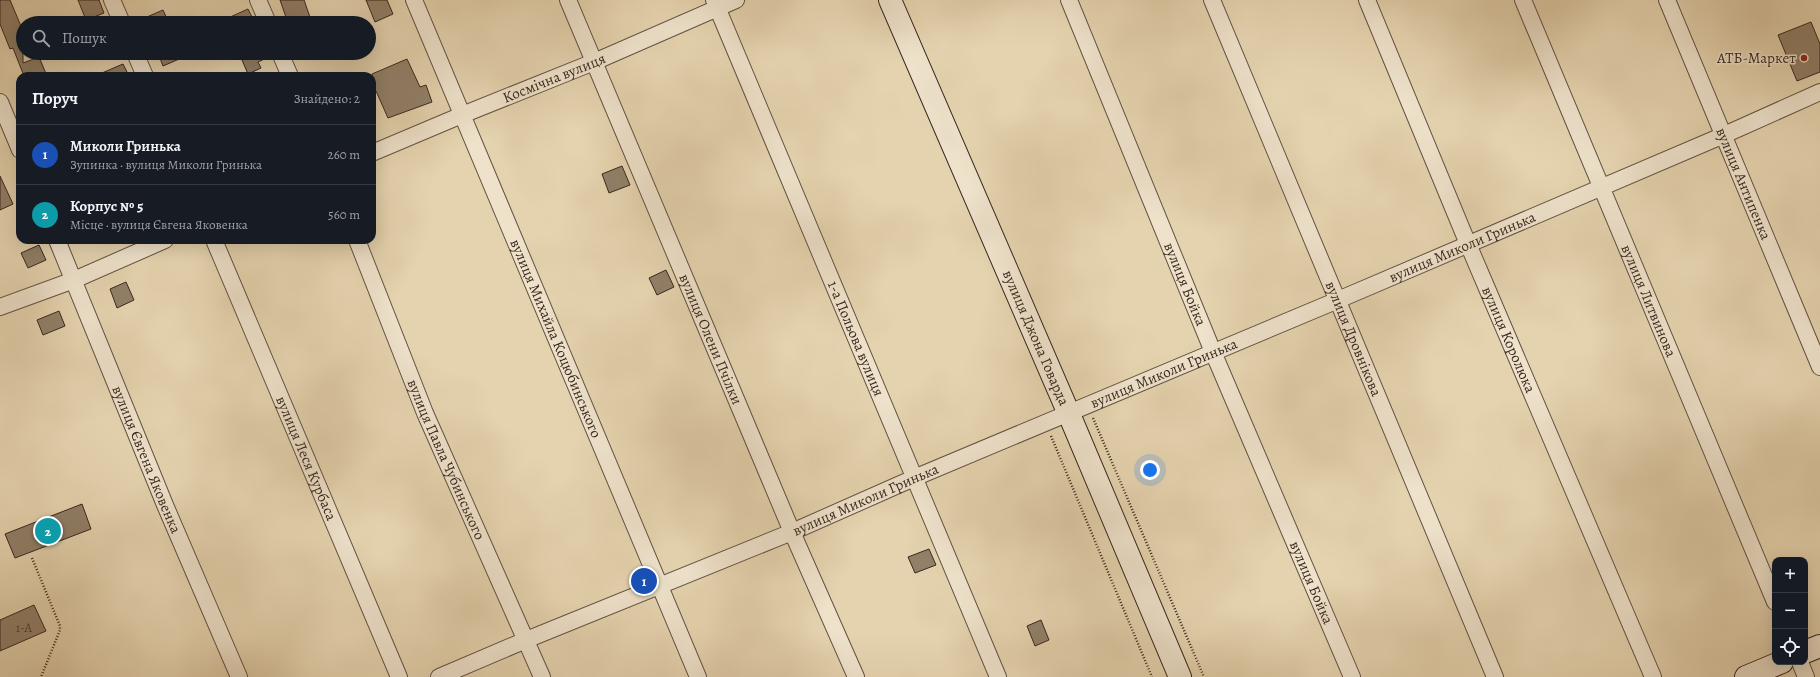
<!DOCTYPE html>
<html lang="uk">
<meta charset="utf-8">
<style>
:root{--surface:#171b24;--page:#242831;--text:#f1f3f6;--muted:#9ea1a6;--line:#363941;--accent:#d93025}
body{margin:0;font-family:Alegreya,serif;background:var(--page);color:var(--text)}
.controls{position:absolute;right:12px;bottom:12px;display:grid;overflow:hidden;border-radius:8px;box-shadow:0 4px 16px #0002}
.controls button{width:36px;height:36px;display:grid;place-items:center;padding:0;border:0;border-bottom:1px solid var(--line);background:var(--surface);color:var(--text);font:20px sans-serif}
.you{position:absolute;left:1150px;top:470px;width:14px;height:14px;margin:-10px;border:3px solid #fff;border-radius:50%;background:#1a73e8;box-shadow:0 0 0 6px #1a73e833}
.badge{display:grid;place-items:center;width:26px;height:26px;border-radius:50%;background:var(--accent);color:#fff;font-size:13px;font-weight:700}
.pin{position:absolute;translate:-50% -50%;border:2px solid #fff;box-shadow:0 1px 4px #0006}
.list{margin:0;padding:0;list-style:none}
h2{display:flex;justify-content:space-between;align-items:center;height:52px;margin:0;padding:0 16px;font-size:17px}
h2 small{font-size:13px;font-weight:400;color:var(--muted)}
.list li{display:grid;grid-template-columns:26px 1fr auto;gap:12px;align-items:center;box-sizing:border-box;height:60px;padding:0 16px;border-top:1px solid var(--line)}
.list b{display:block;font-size:15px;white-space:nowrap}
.list p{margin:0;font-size:13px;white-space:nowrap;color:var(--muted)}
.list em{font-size:13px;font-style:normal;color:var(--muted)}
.icon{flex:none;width:22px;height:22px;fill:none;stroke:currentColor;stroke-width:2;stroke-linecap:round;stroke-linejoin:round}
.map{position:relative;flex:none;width:1820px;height:677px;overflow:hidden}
.search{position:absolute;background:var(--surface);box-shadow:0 4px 16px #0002;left:16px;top:16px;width:360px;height:44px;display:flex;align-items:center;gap:10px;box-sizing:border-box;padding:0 14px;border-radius:22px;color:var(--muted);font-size:15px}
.panel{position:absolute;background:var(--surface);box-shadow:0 4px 16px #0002;left:16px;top:72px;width:360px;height:172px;border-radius:12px}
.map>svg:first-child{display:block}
.building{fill:#918069;stroke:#37271d}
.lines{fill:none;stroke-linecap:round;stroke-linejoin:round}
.street-casing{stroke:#625242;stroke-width:18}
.secondary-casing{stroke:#37271d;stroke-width:24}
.path{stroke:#37271d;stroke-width:2.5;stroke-dasharray:1 2;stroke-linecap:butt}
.street{stroke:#eee2cb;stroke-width:16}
.secondary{stroke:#eee2cb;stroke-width:22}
.poi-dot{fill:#8f2418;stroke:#eee2cb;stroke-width:1.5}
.labels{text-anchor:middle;stroke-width:3;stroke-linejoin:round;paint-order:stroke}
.number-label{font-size:13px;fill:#4e3d30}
.poi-label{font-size:15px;fill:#37271d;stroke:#eee2cb;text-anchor:end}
.street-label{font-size:15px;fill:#37271d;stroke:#eee2cb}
</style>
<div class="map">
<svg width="1820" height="677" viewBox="0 0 1820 677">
<rect width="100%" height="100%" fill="#e5d3af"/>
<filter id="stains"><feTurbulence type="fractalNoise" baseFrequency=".005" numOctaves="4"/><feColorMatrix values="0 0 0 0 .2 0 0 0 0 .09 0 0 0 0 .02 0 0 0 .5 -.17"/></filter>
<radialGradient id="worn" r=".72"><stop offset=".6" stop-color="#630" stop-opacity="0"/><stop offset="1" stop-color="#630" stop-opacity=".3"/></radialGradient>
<!-- building -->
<g class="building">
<polygon points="0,0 10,0 23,31 23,63 39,57 47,76 24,76 13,48 10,49 0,24"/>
<polygon points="78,0 99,0 104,13 86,20"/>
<polygon points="280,0 304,0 312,23 288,23"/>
<polygon points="366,0 387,0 393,14 375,22"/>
<polygon points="248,9 255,23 217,23"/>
<polygon points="163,10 169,23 133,23"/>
<polygon points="1811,22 1820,44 1820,72 1797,81 1778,35"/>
<polygon points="158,53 193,53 163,66"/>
<polygon points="239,53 271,53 271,56 258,62 261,68 248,74"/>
<polygon points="407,59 420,87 426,85 432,102 388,118 376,91 372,93 372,74"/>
<polygon points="123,64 129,76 95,76"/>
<polygon points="622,166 630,185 609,193 602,174"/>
<polygon points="0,176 13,204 0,210"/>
<polygon points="39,245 46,260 28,268 21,253"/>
<polygon points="666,270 674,287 657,295 649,278"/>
<polygon points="126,282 134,300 117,308 110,289"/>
<polygon points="59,311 65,326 43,335 37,320"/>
<polygon points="82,504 91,529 15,558 5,534"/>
<polygon points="929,549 936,565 915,573 908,557"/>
<polygon points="34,605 46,631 0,651 0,620"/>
<polygon points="1041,620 1049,640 1035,646 1027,626"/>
</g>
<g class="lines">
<!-- street casing -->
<g class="street-casing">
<g id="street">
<polyline points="112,0 122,23"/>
<polyline points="258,0 268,23"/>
<path id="s1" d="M414,0L698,677"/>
<path id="s2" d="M568,0L792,532L856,677"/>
<path id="s3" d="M714,0L998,677"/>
<path id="s4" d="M1069,0L1213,352L1352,677"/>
<path id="s5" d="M1212,0L1495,677"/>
<path id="s6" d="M1367,0L1468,244L1653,677"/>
<path id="s7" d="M1523,0L1775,602"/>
<path id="s8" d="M1667,0L1820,367"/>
<polyline points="135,53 145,76"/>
<polyline points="280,53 290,76"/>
<polyline points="0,102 20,150"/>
<path id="s9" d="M372,153L462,115L594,62L736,0"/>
<path id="s10" d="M57,240L165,505L239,677"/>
<path id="s11" d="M214,240L399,677"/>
<path id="s12" d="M357,240L425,413L542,677"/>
<polyline points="0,307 74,280 165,240"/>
<polyline points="1800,662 1806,677"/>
<path id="s13" d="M439,677L526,640L792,532L914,478L1338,300L1724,135L1820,92"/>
</g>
</g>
<!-- secondary casing -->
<g class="secondary-casing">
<g id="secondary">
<path id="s14" d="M890,0L1069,414L1180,677"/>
<polyline points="1805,652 1820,646"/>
<polyline points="1746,677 1782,662"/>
</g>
</g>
<!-- path -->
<g class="path">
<polyline points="1093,418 1204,677"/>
<polyline points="1051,436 1152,677"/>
<polyline points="32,558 60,626 60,630 41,677"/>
</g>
<!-- street -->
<use href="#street" class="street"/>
<!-- secondary -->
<use href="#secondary" class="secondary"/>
</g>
<!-- markers -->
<circle class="poi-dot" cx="1804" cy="58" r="4"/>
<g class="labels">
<!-- number labels -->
<g class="number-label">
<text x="24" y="632">1-А</text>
</g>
<!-- poi labels -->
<g class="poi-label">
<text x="1796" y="63">АТБ-Маркет</text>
</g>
<!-- street labels -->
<g class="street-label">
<text dy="5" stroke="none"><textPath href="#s9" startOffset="197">Космічна вулиця</textPath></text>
<text dy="5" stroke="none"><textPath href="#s8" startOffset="199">вулиця Антипенка</textPath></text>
<text dy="5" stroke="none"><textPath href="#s13" startOffset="1110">вулиця Миколи Гринька</textPath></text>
<text dy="5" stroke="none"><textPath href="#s4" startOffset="307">вулиця Бойка</textPath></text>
<text dy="5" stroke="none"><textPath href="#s7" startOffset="326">вулиця Литвинова</textPath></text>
<text dy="5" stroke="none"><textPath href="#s14" startOffset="368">вулиця Джона Говарда</textPath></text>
<text dy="5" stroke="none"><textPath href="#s5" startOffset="367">вулиця Дровнікова</textPath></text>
<text dy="5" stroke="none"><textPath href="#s1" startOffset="367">вулиця Михайла Коцюбинського</textPath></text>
<text dy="5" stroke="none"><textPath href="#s2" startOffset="368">вулиця Олени Пчілки</textPath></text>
<text dy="5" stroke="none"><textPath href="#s3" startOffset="367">1-а Польова вулиця</textPath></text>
<text dy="5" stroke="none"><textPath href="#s6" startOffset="368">вулиця Королюка</textPath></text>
<text dy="5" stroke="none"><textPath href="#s13" startOffset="786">вулиця Миколи Гринька</textPath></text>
<text dy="5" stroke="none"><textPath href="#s11" startOffset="237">вулиця Леся Курбаса</textPath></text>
<text dy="5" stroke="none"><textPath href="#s10" startOffset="237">вулиця Євгена Яковенка</textPath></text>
<text dy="5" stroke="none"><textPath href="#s12" startOffset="237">вулиця Павла Чубинського</textPath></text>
<text dy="5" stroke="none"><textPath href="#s13" startOffset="462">вулиця Миколи Гринька</textPath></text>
<text dy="5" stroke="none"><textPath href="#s4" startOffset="631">вулиця Бойка</textPath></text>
</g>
</g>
<rect width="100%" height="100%" filter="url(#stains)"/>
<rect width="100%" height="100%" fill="url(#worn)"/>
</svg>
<div class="controls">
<button>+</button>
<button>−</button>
<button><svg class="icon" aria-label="locate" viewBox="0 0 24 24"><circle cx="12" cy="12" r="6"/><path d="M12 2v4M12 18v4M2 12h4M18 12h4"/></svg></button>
</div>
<div class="you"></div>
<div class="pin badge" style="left:644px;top:581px;background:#1a4fb4">1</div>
<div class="pin badge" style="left:48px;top:531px;background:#0f9aa8">2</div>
<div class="search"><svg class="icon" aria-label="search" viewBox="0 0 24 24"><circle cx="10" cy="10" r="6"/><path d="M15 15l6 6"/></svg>Пошук</div>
<section class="panel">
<h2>Поруч<small>Знайдено: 2</small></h2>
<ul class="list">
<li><span class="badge" style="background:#1a4fb4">1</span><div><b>Миколи Гринька</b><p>Зупинка · вулиця Миколи Гринька</p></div><em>260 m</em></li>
<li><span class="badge" style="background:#0f9aa8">2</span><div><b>Корпус № 5</b><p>Місце · вулиця Євгена Яковенка</p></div><em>560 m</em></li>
</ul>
</section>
</div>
